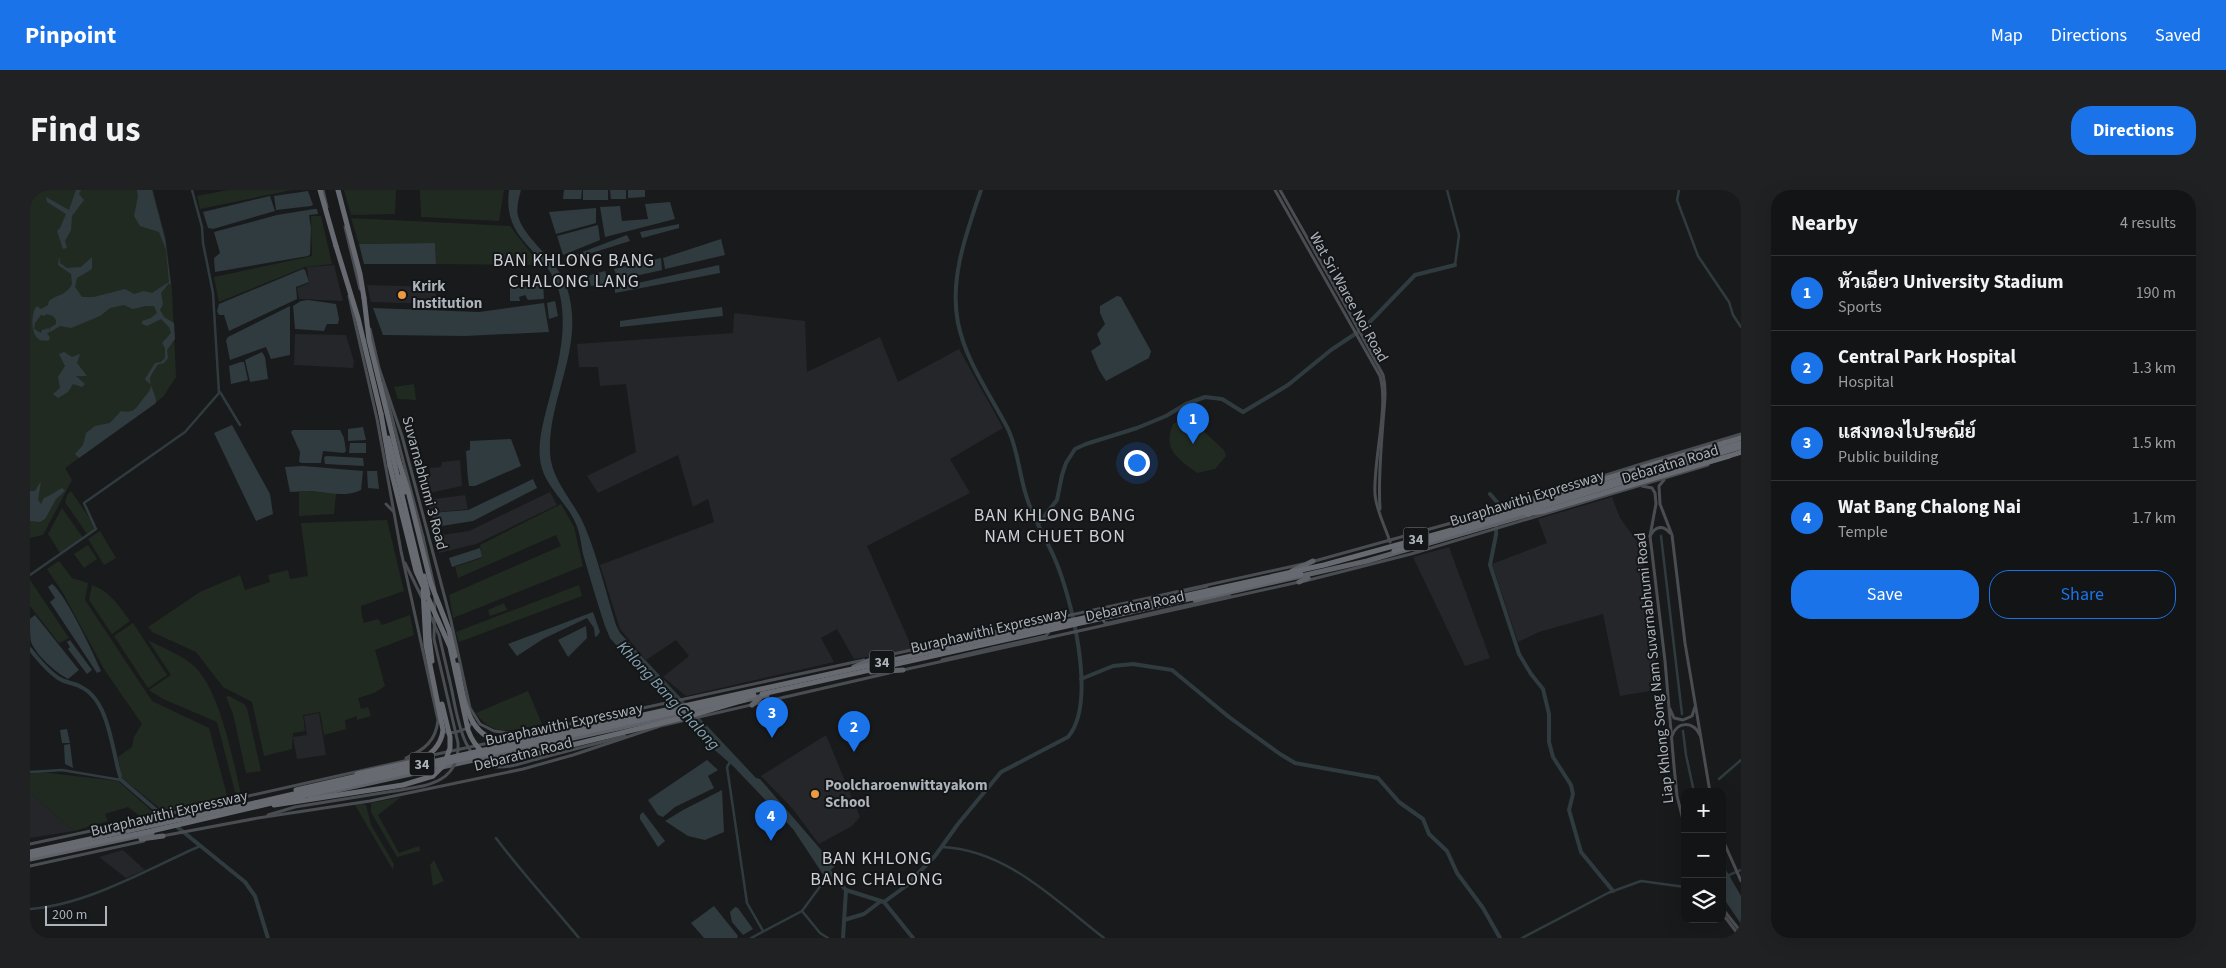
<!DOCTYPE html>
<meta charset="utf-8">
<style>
:root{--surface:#131415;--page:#202122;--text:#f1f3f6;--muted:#9d9ea0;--line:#323334;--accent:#1a73e8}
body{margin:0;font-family:"Source Sans 3",Sarabun,sans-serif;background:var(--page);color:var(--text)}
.controls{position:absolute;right:15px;bottom:15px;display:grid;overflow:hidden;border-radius:10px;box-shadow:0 5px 20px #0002}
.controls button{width:45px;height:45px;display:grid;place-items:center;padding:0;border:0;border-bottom:1px solid var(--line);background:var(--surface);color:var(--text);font:25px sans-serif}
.scale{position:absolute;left:15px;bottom:12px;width:62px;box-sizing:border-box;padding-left:5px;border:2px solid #acb3bb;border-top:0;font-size:14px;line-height:18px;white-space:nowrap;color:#acb3bb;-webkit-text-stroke:4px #141517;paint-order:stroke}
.you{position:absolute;left:1106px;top:272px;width:18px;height:18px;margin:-12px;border:4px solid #fff;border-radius:50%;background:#1a73e8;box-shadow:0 0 0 8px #1a73e833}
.badge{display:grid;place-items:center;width:32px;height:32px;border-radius:50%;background:var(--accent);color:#fff;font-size:16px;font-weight:700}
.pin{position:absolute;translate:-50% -41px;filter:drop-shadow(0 1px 2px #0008)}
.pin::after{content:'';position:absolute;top:26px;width:18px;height:15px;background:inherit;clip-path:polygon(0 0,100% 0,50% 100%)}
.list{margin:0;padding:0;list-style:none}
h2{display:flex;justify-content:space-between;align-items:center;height:65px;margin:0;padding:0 20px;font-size:21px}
h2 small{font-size:16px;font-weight:400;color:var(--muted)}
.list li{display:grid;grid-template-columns:32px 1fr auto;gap:15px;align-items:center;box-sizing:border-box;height:75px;padding:0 20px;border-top:1px solid var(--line)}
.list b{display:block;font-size:19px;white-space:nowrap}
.list p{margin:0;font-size:16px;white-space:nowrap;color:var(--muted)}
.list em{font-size:16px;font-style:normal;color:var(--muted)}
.actions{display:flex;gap:10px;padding:15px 20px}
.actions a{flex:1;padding:11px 0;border:1px solid var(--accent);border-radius:20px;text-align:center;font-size:18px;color:var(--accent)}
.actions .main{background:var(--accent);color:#fff}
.icon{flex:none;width:28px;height:28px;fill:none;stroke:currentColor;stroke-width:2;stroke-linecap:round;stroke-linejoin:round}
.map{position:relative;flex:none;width:1711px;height:748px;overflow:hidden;border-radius:20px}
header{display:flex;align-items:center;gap:30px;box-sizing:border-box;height:70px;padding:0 25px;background:var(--accent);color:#fff}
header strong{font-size:24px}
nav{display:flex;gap:28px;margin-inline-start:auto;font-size:18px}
.intro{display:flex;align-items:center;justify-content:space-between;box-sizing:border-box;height:120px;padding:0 30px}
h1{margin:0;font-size:35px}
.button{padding:12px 22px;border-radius:20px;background:var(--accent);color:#fff;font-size:18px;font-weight:700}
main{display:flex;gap:30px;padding:0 30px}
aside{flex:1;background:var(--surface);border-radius:20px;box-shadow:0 5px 20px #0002}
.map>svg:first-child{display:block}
.built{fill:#252629}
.green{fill:#212a21}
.water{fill:#303b3f}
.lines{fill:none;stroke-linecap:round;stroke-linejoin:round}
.canal{stroke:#303b3f;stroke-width:2.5}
.river{stroke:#303b3f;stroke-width:4}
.secondary{stroke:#494c50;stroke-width:3}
.trunk{stroke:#5f6268;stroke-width:5}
.motorway{stroke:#676b71;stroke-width:5}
.secondary-bridge{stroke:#494c50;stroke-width:3}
.motorway-bridge{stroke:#676b71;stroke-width:5}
.poi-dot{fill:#ec9a41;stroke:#141517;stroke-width:2}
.labels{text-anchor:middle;stroke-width:4;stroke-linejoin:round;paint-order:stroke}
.shield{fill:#141517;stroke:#7e848a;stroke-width:1}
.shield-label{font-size:14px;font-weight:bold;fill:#acb3bb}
.poi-label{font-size:15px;font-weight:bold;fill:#acb3bb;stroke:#141517;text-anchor:start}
.street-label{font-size:15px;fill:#acb3bb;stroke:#141517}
.water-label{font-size:16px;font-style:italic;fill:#85a5b4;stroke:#141517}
.quarter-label{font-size:18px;letter-spacing:1px;fill:#cdd1d7;stroke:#141517}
</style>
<header>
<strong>Pinpoint</strong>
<nav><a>Map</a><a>Directions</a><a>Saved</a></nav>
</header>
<div class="intro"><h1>Find us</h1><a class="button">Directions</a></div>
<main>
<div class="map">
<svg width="1711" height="748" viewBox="0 0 1711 748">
<rect width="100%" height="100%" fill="#191a1c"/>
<!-- built -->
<g class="built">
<polygon points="304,75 313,111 269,109 267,98 279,93 277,77"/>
<polygon points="337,95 406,97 406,114 341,112"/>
<polygon points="704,123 775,131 777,182 850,147 868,192 929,159 973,238 920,269 940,303 837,356 883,460 824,469 807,439 791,448 804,472 656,506 633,487 659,466 646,450 616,470 590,439 570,375 684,332 678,309 663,317 648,265 568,303 557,286 606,262 596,194 570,196 568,177 549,177 547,154 703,143"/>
<polygon points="265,144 316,145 324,172 323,178 264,175"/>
<polygon points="430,270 432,296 394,304 389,285 400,283 400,278 411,277 412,272"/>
<polygon points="520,302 527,315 446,354 409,363 405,346 439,341"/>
<polygon points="435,305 438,319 400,323 397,310"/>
<polygon points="1582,307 1590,328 1611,357 1616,390 1615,407 1632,499 1590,506 1573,424 1509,442 1488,452 1462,374 1517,353 1508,329"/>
<polygon points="1419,357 1460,468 1435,476 1383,367"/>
<polygon points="289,523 296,565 267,569 263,547 277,545 274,526"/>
<polygon points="796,545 830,627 822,636 789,654 762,618 731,586"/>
<polygon points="0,603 44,641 0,648"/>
<polygon points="93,660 115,680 96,688 69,667"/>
</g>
<!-- green -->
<g class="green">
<polygon points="0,0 123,0 136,50 142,100 146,187 133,207 35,278 42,290 13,345 0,348"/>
<polygon points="198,0 262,0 170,19 167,6"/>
<polygon points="314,0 366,0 365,24 321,25"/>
<polygon points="390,0 474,0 469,31 391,27"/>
<polygon points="281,26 291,26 302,74 275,77 189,112 184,87 282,66"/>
<polygon points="321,28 480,36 510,75 406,74 405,53 329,54"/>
<polygon points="384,194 386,210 368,209 364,197"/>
<path d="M1157,226L1194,260L1196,266L1185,279L1167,283C1148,268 1132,260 1143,234Z"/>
<polygon points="41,301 65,336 65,339 57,344 35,312 37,305"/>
<polygon points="278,301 306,304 304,324 269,326 269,302"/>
<polygon points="531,314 544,337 553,376 423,428 419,405 531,356 526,345 428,388 425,377 452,368 450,355"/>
<polygon points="32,318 53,348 30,363 18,344"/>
<polygon points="357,330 374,401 331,416 332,427 334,433 348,429 352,435 380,425 384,445 345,460 355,496 344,503 328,508 331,519 338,517 341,526 327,530 327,526 315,530 316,539 294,545 290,522 273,525 275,541 263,543 262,559 234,566 222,512 193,497 166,462 122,442 118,437 170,402 210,385 215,400 240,392 238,385 258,380 260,389 278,386 271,333"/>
<polygon points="70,341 86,368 74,375 58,349"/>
<polygon points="58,355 67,369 54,378 44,364"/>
<polygon points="29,371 42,388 58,393 55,410 122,511 179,538 197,605 190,611 133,621 92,588 88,567 102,557 104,547 112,534 74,479 33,403 17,379"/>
<polygon points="0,390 39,448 29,453 0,416"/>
<path d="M62,395C81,402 88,415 100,431L82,444L59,410Z"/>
<polygon points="549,395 552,406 429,452 426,442"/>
<polygon points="474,413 477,420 460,426 458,420"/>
<polygon points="103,433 137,485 118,498 84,446"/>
<path d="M118,450C133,458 152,465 165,477C190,501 203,570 211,604L205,602L187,532L133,509L119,500L141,485Z"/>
<path d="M498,501L512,534C486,539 464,550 446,523Z"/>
<polygon points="199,506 214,514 217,518 231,581 216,583 203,524 196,507"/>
<polygon points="10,582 88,591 124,623 110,626 98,617 75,624 78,631 44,641 0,603 0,584"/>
<polygon points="371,607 348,625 369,663 389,656 390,661 367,667 341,622 341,613"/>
<polygon points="331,614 336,615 341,635 364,674 363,680 325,615"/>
<polygon points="404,670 414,691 403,696 400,675"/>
</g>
<!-- water -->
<g class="water">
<polygon points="46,0 51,0 49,4 54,10 42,26 41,40 35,51 37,58 33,59 27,41 30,38 36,24 17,12 16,7 39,20"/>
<path d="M107,0H122L135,49L141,95L139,93L131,103L133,114L130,120L134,127L144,133L145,149L137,160L138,168L134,173L127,175C126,178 121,184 120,188C119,196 127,205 126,213L49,268L45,264L53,255L56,243L65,236L80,233L91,221C104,224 106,218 113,209C117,204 120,202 121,195L115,189L125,173L131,172L135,168V158L132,153L141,143L139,137L131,129L117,136L112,134V131L121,128L127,123L124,116H115L103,119L94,115L80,118L70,126L41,138L30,136L20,142V138L26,134V130L23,126L16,124L15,126L11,125L5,133L4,139L11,143L12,140L19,138L20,142L17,143L20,148L18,151C16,150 13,151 10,150C0,146 1,122 7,116L11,119L18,115L19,111C28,104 36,106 42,94L41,84L28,75L29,66L30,73L37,78L51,77L62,67V79L47,88L45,97L52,107H64L95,99L104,104L114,101L122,103L139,92L136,60L129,42L110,36L104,26L108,6Z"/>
<path d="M479,0H491C489,8 486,18 488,26C495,51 527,68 537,98C556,156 518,206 520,262C521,291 545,312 555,337C568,368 576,403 586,435L590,443L726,588L730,589L805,676L794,686L763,639L703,576L679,555L662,532L637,505L613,486L580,448L575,436C567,412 560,388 553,364C551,354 550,343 546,334C536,310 513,296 510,269C508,252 513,233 517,217C527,179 539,140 529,101C517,59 472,53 479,0Z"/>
<polygon points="534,0 552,0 551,9 533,9"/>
<rect x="553" y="0" width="25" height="10"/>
<polygon points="580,0 596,0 596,9 581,9"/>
<polygon points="598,0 615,0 615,7 598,8"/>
<polygon points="278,1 283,15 281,16 246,20 244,6"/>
<polygon points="240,6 245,21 183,39 178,38 173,22"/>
<polygon points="640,12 645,29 575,47 570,17 590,16 592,31 618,29 615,14"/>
<polygon points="566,18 566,33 526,44 519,22"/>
<polygon points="284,19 287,19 288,24 279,25 281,38 280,64 278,66 185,82 184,68 190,63 184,42 247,25"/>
<polygon points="649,34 649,38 612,48 610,42"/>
<polygon points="568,35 570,50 533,65 527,46"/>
<polygon points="597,45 600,51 536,71 534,69"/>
<polygon points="691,49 695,65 635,79 633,68"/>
<polygon points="405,53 406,74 334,74 329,54"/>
<polygon points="631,68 632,80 588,90 584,79"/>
<polygon points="689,75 690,83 585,103 585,98"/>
<polygon points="273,79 275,80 279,92 266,97 267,109 199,141 194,125 189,125 187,121 189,114"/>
<polygon points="575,81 579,93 561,96 557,86"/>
<polygon points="513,95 514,108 513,109 498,110 495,105 489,107 490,111 480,111 480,98"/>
<polygon points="1087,106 1091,107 1121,161 1119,168 1076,191 1069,180 1061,161 1071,154 1067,144 1075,134 1070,123 1070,116"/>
<polygon points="278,110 306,114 309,129 308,134 297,134 294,141 265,139 263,116 271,111"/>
<polygon points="525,111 528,126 519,129 517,113"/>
<polygon points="514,113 519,142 435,146 353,145 343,118 449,122"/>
<polygon points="260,116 260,165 241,169 236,157 200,170 196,150 198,147"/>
<polygon points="692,117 693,126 590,137 590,131"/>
<polygon points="34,162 42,167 50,164 47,173 57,186 46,186 55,194 52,197 43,194 38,202 28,208 23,204 30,198 28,187 35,176 29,164"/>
<polygon points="232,162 235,167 238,189 220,192 215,170"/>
<polygon points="211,172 214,172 218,190 201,194 199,176"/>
<polygon points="202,235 240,304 243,324 226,331 184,243"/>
<polygon points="333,237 336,250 318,251 318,239"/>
<polygon points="263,240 310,240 314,248 316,261 314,263 293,261 291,273 272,273 269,272 270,262 261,242"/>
<path d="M481,249L491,276L445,296H439C437,284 437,273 436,261L440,260V251Z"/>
<polygon points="320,253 336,253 336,263 319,263"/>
<polygon points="297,266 333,268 334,276 295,274 294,267"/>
<path d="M273,276L333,281L331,300C314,308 297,302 280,301C273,301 267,302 260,302L255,277Z"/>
<polygon points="337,281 347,281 349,299 338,298"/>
<polygon points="503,289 507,298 443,331 405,337 401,323 438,320"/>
<path d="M11,291L8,310L11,314L14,308C21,305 25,302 32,298L35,301L26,309L15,329L10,332L0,331V301H5Z"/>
<polygon points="450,358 452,367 422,377 419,368"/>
<path d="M22,394C35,403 64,464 71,481L67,483L20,412L25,408L18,397Z"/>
<polygon points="563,422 570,442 567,446 565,447 564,438 557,428 513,449 487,466 478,454"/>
<path d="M5,425L49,480L38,489C25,482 7,466 1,452C0,446 0,435 0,429Z"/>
<polygon points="556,436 557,448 538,467 528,450"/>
<polygon points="40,450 62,480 57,484 38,459 40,457 37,452"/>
<polygon points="37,539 40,553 32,553 30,540"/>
<polygon points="40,554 43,578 35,574 34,555"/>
<polygon points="677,570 688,580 678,586 684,598 645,617 633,627 628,625 618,610"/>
<polygon points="692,600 694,642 675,650 658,646 635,631 653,620"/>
<polygon points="613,622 635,651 628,657 610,629 610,625"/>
<polygon points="1696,680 1711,706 1711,734 1692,706 1692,682"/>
<polygon points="684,716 708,746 707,748 674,748 661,733"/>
<polygon points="705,717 708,718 723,739 713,745 702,732 700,722"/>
</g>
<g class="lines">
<!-- canal -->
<g class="canal">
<polyline points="1417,0 1429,45 1425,75"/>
<polyline points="1649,0 1647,10 1668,66 1699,112 1703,125 1711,137"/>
<polyline points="190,202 210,235"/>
<polyline points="1631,346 1652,524"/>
<polyline points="0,385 66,339 54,313 155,242 189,203 183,103 173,53 172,37 162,0"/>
<polyline points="1653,541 1656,565 1664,602"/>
<polyline points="700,572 697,577 717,713 733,741"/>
<polyline points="0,582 32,580 91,590"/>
<polyline points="1689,589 1711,570"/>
<path d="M466,648C492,683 521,714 549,748"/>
<path d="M912,657C977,660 1025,710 1074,748"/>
<polyline points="1692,688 1711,680"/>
<path d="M0,719C57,715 118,679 170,656"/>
<polyline points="772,721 790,743 798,748"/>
<polyline points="721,748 772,721 800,683"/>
<polyline points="1492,748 1578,703 1611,691 1655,697"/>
</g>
<!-- river -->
<g class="river">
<polyline points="1460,304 1467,312 1466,345 1460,375 1489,464 1501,484 1513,499 1519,524 1519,552 1523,567 1541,595 1543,604 1539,620 1551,662 1583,701"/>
<polyline points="1008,334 1027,310 1032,285 1036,273 1045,259 1056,254 1107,238 1136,226 1156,214 1175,207 1192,209 1213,222 1258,195 1301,160 1334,138 1385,85 1425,75"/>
<path d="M0,459C8,469 18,482 30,489C36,493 45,493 51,497C79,510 82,560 90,586"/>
<polyline points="1051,489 1083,476 1103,474 1142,480 1199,527 1250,564 1265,573 1348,588 1369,612 1393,629 1399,644 1417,661 1427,683 1453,718 1470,748"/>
<polyline points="90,589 126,620"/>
<polyline points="128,622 140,631"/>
<polyline points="146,636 215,692 225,706 238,748"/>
<polyline points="797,679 816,700 854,712 883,748"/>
<path d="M854,712L876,696L905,666L928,634L971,582L1038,547C1068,512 1041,405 1024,367C1015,346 1002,327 996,305C989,283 988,260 978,239C960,204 936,172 928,133C919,88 937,42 951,0"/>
<polyline points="814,730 834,724 851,711"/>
<polyline points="813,748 816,700"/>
</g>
<!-- secondary -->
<g class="secondary">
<polyline points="293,0 297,17"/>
<path d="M1245,0L1350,186C1359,216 1343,271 1345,304C1346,320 1355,336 1360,352"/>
<path d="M1250,0L1318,120L1353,185C1357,200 1354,217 1353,232C1351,261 1348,290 1350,319"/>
<polyline points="315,37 330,99"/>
<path d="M319,106L347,229L371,361L408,530C406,551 394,560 376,568"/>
<polyline points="340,139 349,178 372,246 421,431 440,518 450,534 464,541 478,543 496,542"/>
<polyline points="353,193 393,347"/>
<polyline points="1634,290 1629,296 1630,314 1642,345 1655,453 1680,602"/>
<polyline points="1612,296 1622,298 1625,303 1626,314 1620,346 1635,471 1644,576 1647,606 1655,638"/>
<polyline points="356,314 363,321"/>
<path d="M1620,346C1625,337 1632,334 1640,343"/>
<polyline points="1281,372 1443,327 1608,275 1711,244"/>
<polyline points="375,373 393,410"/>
<polyline points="1275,391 1381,364 1678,275"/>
<polyline points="1146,403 1177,396"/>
<polyline points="1148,417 1200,406"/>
<polyline points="400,425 409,445 419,488"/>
<polyline points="898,458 961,445"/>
<polyline points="845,468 1273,374"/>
<polyline points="912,470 963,458"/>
<polyline points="873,480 1269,392"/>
<polyline points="1640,519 1644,528 1653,530 1662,526 1665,517"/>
<path d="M413,541C420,545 432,541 439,537L443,530"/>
<path d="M1642,546C1647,531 1663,531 1670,545"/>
<polyline points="479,548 507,541 834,470"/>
<polyline points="398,566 468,551"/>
<polyline points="507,569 595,546"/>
<polyline points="238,625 265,617 364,601"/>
<polyline points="120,628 392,567"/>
<polyline points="132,646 228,628 340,611 493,579 543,565 630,536 859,483"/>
<polyline points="1692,648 1711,691"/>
<polyline points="0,654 107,631"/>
<polyline points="0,676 114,651"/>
<polyline points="1692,718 1711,742"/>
<polyline points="1692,723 1711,748"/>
</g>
<!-- trunk -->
<g class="trunk">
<polyline points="1262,381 1283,371"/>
<polyline points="1269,392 1278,388"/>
<polyline points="1165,410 1337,371 1500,324"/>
<polyline points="824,477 845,468"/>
<polyline points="841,482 873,480"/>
<polyline points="711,511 737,505"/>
<polyline points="722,515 730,508"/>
<polyline points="281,606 688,516"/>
<polyline points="88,641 122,628"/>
<polyline points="111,649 133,646"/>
<polyline points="0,669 122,643"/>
</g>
<!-- motorway -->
<g class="motorway">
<polyline points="290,0 306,56"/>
<polyline points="308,0 330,84 334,108"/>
<polyline points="351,224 360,276"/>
<polyline points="358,248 362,263"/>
<polyline points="1694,253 1711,248"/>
<polyline points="1699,266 1711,262"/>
<polyline points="369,272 378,301"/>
<polyline points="371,287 375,302"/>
<polyline points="1440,335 1482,322"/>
<polyline points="327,584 387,571"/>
<polyline points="0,662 225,613"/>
</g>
<!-- secondary-bridge -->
<g class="secondary-bridge">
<polyline points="393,347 405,400"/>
<polyline points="1146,403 1078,418 1071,422 1071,427 1075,433 1079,433 1148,417"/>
<polyline points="961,445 1013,432 1017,433 1020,440 1016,446 963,458"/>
<path d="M419,488C427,518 429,575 468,577C481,578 495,572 507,569"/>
<path d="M364,601C395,596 430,594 428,553L404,449L405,406"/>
</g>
<!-- motorway-bridge -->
<g class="motorway-bridge">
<polyline points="306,56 328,128 351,224"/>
<polyline points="334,108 339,150 369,272"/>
<polyline points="362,263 392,389"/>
<path d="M360,276L386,381L420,457L438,540C446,562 462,572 485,569L656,527L714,510"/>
<polyline points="378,301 401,394 419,440 425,466"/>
<polyline points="1493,316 1518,306 1694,253"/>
<polyline points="1482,322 1711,253"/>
<polyline points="1497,324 1514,321 1699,266"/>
<polyline points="1364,361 1711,257"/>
<polyline points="394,386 398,404"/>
<polyline points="398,413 399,447 402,471"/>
<path d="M427,475C434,508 437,557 484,550"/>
<polyline points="732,504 1271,384"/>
<path d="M383,573C399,567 411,557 413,540L396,455L393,400"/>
<polyline points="266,600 358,579"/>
<polyline points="225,613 432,565 1294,375 1440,335"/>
<polyline points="244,615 373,595 403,586 414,575 420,558 420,547 412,514"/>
<polyline points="0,666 117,642 432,569 724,505"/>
</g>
</g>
<!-- markers -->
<g class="poi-dot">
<circle cx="372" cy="105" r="5"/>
<circle cx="785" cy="604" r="5"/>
</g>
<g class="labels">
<!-- shield labels -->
<g class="shield">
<rect x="1373.5" y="337.5" width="25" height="23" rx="4"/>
<rect x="839.5" y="460.5" width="25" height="23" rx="4"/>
<rect x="379.5" y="562.5" width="25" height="23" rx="4"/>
</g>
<g class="shield-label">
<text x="1386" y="354">34</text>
<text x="852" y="477">34</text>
<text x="392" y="579">34</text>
</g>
<!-- poi labels -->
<g class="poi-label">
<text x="382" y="101">Krirk<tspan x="382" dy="17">Institution</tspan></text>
<text x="795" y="600">Poolcharoenwittayakom<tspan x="795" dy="17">School</tspan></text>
</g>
<!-- street labels -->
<g class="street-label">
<text transform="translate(1319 107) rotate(61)" y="5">Wat Sri Waree Noi Road</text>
<text transform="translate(1640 274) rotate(-17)" y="5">Debaratna Road</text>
<text transform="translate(395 293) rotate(75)" y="5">Suvarnabhumi 3 Road</text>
<text transform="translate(1497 308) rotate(-17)" y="5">Buraphawithi Expressway</text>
<text transform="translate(1105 416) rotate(-12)" y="5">Debaratna Road</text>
<text transform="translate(959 440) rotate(-13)" y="5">Buraphawithi Expressway</text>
<text transform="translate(1624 478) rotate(-96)" y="5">Liap Khlong Song Nam Suvarnabhumi Road</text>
<text transform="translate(534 534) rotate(-12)" y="5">Buraphawithi Expressway</text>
<text transform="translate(493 564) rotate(-14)" y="5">Debaratna Road</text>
<text transform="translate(139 623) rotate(-13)" y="5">Buraphawithi Expressway</text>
</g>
<!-- water labels -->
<g class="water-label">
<text transform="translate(639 505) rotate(47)" y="6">Khlong Bang Chalong</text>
</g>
<!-- quarter labels -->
<g class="quarter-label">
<text x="544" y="76">BAN KHLONG BANG<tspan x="544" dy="21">CHALONG LANG</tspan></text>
<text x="1025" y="331">BAN KHLONG BANG<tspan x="1025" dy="21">NAM CHUET BON</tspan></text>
<text x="847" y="674">BAN KHLONG<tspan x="847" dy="21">BANG CHALONG</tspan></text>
</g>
</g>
</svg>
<div class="controls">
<button>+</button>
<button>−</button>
<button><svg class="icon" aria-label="layers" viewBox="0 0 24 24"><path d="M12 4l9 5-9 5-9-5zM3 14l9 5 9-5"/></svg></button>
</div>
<div class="scale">200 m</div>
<div class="you"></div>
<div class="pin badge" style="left:1163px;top:254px">1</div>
<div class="pin badge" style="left:824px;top:562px">2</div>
<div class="pin badge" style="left:742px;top:548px">3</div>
<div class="pin badge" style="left:741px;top:651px">4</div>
</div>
<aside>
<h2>Nearby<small>4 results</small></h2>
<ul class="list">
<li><span class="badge">1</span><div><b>หัวเฉียว University Stadium</b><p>Sports</p></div><em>190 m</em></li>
<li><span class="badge">2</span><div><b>Central Park Hospital</b><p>Hospital</p></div><em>1.3 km</em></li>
<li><span class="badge">3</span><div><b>แสงทองไปรษณีย์</b><p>Public building</p></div><em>1.5 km</em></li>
<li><span class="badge">4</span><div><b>Wat Bang Chalong Nai</b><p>Temple</p></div><em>1.7 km</em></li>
</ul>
<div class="actions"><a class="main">Save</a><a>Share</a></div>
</aside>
</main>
